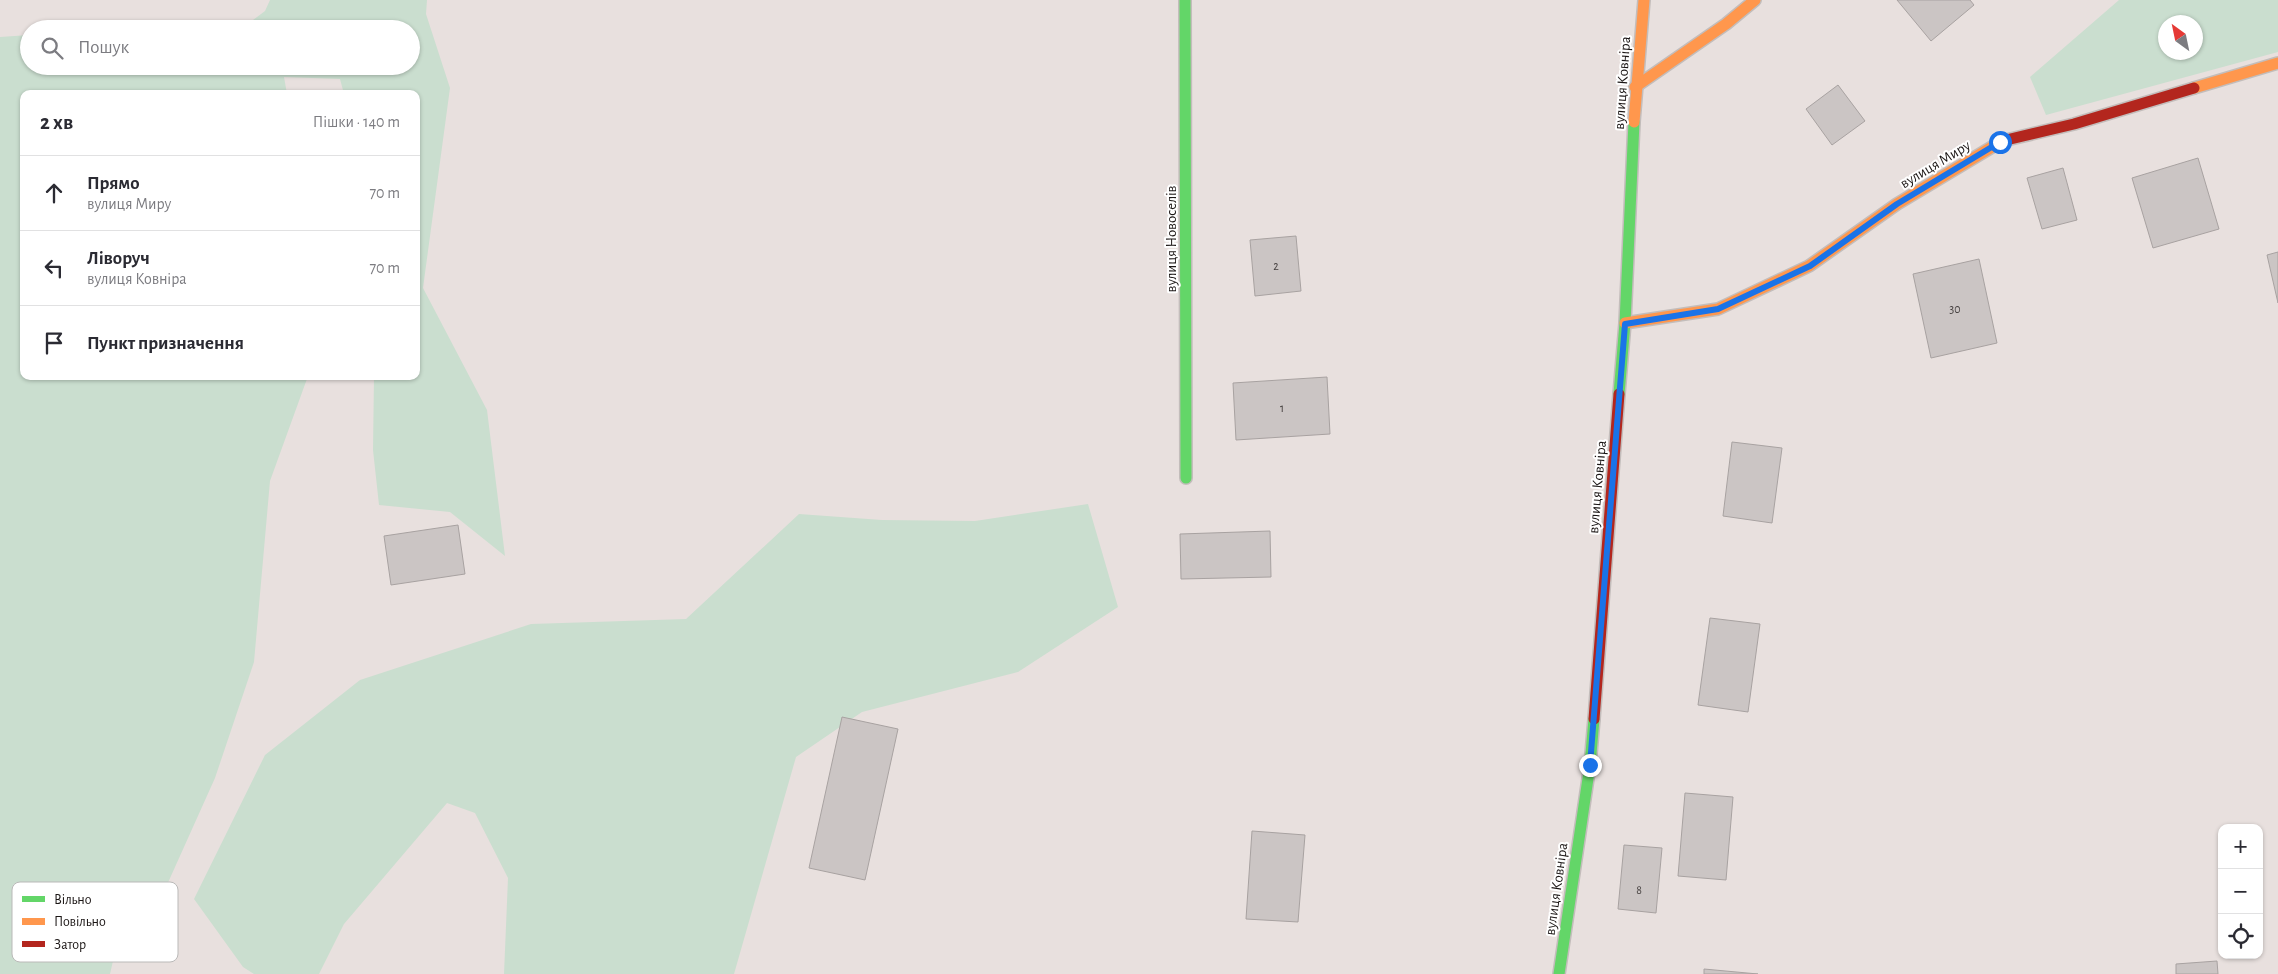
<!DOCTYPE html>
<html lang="uk">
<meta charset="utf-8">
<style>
:root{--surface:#fff;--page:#f7f7f7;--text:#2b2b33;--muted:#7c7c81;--line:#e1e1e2}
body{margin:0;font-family:"Alegreya Sans",sans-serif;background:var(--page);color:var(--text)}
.controls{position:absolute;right:15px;bottom:15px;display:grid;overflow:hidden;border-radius:10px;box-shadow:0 1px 4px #0004}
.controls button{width:45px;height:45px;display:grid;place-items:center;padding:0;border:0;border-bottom:1px solid var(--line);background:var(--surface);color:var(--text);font:25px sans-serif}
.compass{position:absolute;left:2158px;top:15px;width:45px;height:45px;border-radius:50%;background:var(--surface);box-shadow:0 1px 4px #0004;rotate:327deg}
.stop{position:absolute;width:15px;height:15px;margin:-11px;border:4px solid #1a73e8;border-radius:50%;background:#fff}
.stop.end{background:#1a73e8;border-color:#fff;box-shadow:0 1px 5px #0008}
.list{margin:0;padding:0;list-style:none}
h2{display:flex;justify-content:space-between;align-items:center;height:65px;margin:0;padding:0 20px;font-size:21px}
h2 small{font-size:16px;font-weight:400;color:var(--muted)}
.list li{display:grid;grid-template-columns:32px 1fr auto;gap:15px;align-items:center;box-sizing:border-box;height:75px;padding:0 20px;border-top:1px solid var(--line)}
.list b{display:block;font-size:19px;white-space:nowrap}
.list p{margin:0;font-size:16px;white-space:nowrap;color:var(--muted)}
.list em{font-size:16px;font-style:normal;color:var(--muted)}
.icon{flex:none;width:28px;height:28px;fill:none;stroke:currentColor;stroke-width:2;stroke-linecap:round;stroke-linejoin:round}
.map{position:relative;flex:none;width:2278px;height:974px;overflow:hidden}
.search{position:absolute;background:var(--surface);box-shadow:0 1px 4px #0004;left:20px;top:20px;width:400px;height:55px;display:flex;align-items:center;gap:12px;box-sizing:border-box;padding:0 18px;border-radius:28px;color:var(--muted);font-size:19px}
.panel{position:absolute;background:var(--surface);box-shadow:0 1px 4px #0004;left:20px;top:90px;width:400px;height:290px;border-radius:10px}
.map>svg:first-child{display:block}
.green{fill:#cadecf;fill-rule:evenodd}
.building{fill:#cbc5c4;stroke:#a8a2a1}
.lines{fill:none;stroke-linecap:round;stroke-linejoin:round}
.fast-casing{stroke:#c3bdbb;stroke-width:14}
.slow-casing{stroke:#c3bdbb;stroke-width:14}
.jam-casing{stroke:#c3bdbb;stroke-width:14}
.fast{stroke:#63d668;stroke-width:11}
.slow{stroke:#ff974d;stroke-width:11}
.jam{stroke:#b3261e;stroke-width:11}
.route{stroke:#1a73e8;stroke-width:6}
.labels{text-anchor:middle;stroke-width:4;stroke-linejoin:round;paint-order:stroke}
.number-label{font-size:12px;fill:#464140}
.street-label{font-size:15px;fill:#1a1514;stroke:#fff}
.key{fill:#fff;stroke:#bab9b8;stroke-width:1}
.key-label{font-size:14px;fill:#1a1514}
</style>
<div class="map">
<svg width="2278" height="974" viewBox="0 0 2278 974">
<rect width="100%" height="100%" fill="#e8e0de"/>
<!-- green -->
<g class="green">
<polygon points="270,0 427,0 426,14 450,88 423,288 487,410 505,556 450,512 379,505 373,450 374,376 416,376 416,94 344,94 340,79 284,77 287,94 24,94 24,376 308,376 270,481 254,662 215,778 162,896 122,922 110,974 0,974 0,37 29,35 29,66 171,66 186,70 191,66 411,66 411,29 241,29 265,11"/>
<path d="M2119,0H2278V52L2046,115L2030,77ZM2166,22H2196V52H2166Z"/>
<polygon points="1088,504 1118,607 1018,672 862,712 796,757 734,974 504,974 508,878 475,813 447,803 344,924 319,974 254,974 243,967 194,899 265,755 360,680 531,624 686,619 799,514 882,520 975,521"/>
</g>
<!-- building -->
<g class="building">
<polygon points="1897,0 1970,0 1974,5 1931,41"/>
<polygon points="1838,85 1865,121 1832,145 1806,109"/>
<polygon points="2198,158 2219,229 2153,248 2132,178"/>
<polygon points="2063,168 2077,220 2042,229 2027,178"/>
<polygon points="1296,236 1301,291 1255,296 1250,240"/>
<polygon points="2278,252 2278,303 2267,255"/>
<polygon points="1979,259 1997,343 1931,358 1913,274"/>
<polygon points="1327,377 1330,434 1236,440 1233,383"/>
<polygon points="1732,442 1782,448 1772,523 1723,516"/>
<polygon points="458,525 465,574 391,585 384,536"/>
<polygon points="1270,531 1271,577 1181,579 1180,534"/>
<polygon points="1710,618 1760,624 1748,712 1698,705"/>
<polygon points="842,717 898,729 865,880 809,868"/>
<polygon points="1685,793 1733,797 1726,880 1678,876"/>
<polygon points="1252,831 1305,835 1298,922 1246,919"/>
<polygon points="1624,845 1662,848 1656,913 1618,909"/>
<polygon points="2217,961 2218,974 2176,974 2176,964"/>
<polygon points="1704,969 1758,974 1704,974"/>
</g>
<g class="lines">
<!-- fast casing -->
<g class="fast-casing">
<g id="fast">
<polyline points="1185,0 1186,478"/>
<polyline points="1619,394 1625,323 1634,122"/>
<polyline points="1559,974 1590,765 1594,719"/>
</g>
</g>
<!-- slow casing -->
<g class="slow-casing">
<g id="slow">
<polyline points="1635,87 1726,24 1755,0"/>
<polyline points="2194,88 2278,63"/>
<polyline points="1634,122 1644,0"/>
<polyline points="1625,323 1718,309 1809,266 1897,204 2002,141"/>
</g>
</g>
<!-- jam casing -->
<g class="jam-casing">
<g id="jam">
<polyline points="2002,141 2074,124 2194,88"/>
<polyline points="1594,719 1619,394"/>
</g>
</g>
<!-- fast -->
<use href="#fast" class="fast"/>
<!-- slow -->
<use href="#slow" class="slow"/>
<!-- jam -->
<use href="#jam" class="jam"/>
</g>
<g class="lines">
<!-- route -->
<polyline class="route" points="1590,765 1625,324 1718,309 1810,266 1897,204 2000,142"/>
</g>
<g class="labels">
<!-- number labels -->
<g class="number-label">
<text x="1276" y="270">2</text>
<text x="1955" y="313">30</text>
<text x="1282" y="412">1</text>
<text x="1639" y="894">8</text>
</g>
<!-- street labels -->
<g class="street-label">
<text transform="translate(1622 83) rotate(-86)" y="5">вулиця Ковніра</text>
<text transform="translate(1935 164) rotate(-31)" y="5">вулиця Миру</text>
<text transform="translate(1171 239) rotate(-90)" y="5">вулиця Новоселів</text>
<text transform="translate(1597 487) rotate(-85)" y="5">вулиця Ковніра</text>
<text transform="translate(1556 889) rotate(-82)" y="5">вулиця Ковніра</text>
</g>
</g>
<!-- legend -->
<rect x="12" y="882" width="166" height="80" rx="8" class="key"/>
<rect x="22" y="896" width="23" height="6" fill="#63d668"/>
<rect x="22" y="918" width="23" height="7" fill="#ff974d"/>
<rect x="22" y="941" width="23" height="6" fill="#b3261e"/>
<g class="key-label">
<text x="54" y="904">Вільно</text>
<text x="54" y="926">Повільно</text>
<text x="54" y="949">Затор</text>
</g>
</svg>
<div class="controls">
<button>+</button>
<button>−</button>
<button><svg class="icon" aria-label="locate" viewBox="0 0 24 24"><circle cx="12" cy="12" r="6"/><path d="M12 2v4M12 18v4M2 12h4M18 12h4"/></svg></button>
</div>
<svg class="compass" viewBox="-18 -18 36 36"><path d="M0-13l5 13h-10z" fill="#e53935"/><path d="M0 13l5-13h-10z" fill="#7c7c81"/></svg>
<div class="stop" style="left:2000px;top:142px"></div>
<div class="stop end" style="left:1590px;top:765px"></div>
<div class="search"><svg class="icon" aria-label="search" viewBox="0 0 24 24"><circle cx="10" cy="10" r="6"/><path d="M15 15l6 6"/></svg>Пошук</div>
<section class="panel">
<h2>2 хв<small>Пішки · 140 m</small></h2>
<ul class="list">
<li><svg class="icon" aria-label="ahead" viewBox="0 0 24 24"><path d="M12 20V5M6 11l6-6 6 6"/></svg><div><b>Прямо</b><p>вулиця Миру</p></div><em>70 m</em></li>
<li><svg class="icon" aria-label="left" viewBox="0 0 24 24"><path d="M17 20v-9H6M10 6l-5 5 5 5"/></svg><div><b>Ліворуч</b><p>вулиця Ковніра</p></div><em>70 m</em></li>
<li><svg class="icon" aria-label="arrive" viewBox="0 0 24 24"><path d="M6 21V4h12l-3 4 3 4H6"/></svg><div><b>Пункт призначення</b></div></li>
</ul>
</section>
</div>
